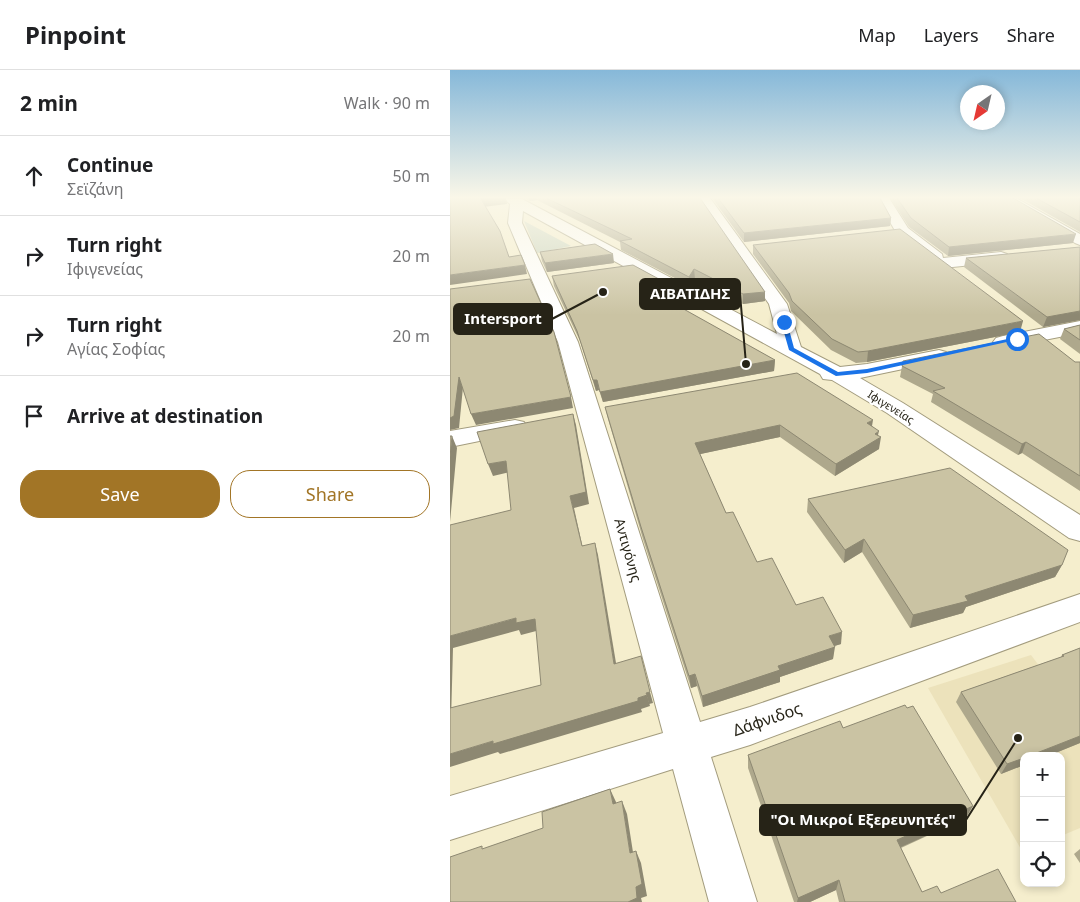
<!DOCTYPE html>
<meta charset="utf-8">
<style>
:root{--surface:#fff;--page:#f6f6f6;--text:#202124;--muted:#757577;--line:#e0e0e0;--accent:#a27526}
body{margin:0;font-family:"Noto Sans",sans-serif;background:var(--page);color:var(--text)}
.controls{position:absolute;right:15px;bottom:15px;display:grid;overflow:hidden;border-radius:10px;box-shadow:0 2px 8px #0003}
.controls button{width:45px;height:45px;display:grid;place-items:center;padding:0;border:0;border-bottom:1px solid var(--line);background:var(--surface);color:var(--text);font:25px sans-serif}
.compass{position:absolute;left:510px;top:15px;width:45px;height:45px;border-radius:50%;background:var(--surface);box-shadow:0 2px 8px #0003;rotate:214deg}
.stop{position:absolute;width:15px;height:15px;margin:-11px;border:4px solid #1a73e8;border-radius:50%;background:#fff}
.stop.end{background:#1a73e8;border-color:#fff;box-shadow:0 1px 5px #0008}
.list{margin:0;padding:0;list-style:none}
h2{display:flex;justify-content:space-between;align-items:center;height:65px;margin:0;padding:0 20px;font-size:21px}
h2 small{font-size:16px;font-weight:400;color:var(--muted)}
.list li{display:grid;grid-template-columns:32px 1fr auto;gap:15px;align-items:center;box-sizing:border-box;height:80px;padding:0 20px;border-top:1px solid var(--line)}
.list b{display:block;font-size:19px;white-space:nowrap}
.list p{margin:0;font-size:16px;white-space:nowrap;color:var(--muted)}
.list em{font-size:16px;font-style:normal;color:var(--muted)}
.actions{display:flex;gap:10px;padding:15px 20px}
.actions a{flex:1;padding:11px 0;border:1px solid var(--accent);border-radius:20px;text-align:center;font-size:18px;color:var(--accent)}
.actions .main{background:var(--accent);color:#fff}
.icon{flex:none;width:28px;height:28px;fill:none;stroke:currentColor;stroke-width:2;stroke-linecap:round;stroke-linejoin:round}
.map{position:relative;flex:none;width:630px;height:832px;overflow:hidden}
header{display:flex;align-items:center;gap:30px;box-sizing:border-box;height:70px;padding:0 25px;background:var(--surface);border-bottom:1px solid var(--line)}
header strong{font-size:24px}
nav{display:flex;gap:28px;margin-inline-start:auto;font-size:18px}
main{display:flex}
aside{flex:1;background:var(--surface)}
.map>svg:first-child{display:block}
.built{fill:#ece2bb}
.green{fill:#cbd5c1}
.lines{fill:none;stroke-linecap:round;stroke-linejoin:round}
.minor-casing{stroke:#a39c7e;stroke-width:2}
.minor{fill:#fff;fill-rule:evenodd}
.wall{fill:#aea88c}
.shaded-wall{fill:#8d8872}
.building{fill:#cac3a3;stroke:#8d8872}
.route{fill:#1a73e8}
.labels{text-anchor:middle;stroke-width:4;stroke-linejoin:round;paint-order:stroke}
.far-street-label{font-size:11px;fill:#262317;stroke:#fff}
.street-label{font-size:14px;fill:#262317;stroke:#fff}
.near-street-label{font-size:16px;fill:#262317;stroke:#fff}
.leader{fill:none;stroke:#262317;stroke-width:2}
.callout-dot{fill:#262317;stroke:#fff;stroke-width:2}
.callout{fill:#262317;stroke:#262317;stroke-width:2}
.callout-label{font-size:15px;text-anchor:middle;font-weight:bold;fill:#fff}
</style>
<header>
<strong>Pinpoint</strong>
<nav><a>Map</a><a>Layers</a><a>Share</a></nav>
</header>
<main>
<aside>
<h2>2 min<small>Walk · 90 m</small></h2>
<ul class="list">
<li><svg class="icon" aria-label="ahead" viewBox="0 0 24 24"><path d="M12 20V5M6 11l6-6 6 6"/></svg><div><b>Continue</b><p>Σεϊζάνη</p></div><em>50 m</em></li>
<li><svg class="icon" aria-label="right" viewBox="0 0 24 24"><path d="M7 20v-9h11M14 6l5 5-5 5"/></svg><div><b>Turn right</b><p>Ιφιγενείας</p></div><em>20 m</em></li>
<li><svg class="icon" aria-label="right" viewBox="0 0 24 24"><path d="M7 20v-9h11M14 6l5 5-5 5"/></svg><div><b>Turn right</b><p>Αγίας Σοφίας</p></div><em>20 m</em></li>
<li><svg class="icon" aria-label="arrive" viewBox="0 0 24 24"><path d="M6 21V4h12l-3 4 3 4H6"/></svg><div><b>Arrive at destination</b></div></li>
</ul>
<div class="actions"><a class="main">Save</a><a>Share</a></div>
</aside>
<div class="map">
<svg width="630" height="832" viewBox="0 0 630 832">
<rect width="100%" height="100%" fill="#f5eecd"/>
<!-- built -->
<polygon class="built" points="581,585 630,650 630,758 611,766 611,686 574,686 574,780 572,781 478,618"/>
<!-- green -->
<polygon class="green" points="74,151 121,176 87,183"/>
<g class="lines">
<!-- minor casing -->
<g class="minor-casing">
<g id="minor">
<polygon points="53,128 72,129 327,264 319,234 247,128 260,128 337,234 351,277 390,297 417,294 489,280 496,282 499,286 496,290 410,308 453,333 630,445 630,471 619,468 437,343 382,310 373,309 370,304 73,141 72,153 128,272 250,652 300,637 630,524 630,552 300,675 261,687 307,832 259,832 223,699 0,770 0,726 213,663 108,272 58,153 60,134"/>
<polygon points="426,128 439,128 458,158 492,184 493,188 551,182 557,184 559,187 557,190 551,192 493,198 487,196 486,192 480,190 447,164"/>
<polygon points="550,128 566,128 630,164 630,175 625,173"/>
<polygon points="630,251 630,263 553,278 546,276 543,272 546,268 553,266"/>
<polygon points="65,350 74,352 77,357 74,362 0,377 0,361"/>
</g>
</g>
<!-- minor -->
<use href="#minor" class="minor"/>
</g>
<!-- wall -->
<g class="wall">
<polygon points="74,128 250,128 315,231 293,234 245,209 240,216 171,180 170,172 87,130 80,131"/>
<polygon points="262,128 430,128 441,148 440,156 294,172"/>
<polygon points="440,128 563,128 623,173 498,186 459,157"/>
<polygon points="570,128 630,128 630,162"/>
<polygon points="303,175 570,262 417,292 406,293 381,280 341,241 339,233 303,184"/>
<polygon points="630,177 630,250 593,257 514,197 516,188"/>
<polygon points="90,182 164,193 97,202 92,191"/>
<polygon points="102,206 231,221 232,230 228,237 325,290 324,301 153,332 149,320 146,321 130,271 104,216"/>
<polygon points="630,255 630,284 610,269 614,259"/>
<polygon points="453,291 630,292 630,421 572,383 568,385 481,332 483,324 450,307"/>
<polygon points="155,337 422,356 428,365 429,379 385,406 330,367 250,384 276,443 307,492 346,535 391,574 384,576 383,589 330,607 330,612 253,637 247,616 241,618 193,469 158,349"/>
<polygon points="358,429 612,495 605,507 516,537 513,543 460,558 412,482 394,493 357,442"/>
<polygon points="630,578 630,673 598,686 574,686 574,695 551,704 506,632 511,622 611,587 612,585"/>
<polygon points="393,658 516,748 451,778 472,822 491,823 566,832 389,832 386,820 360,832 344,832 298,698 298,685"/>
<polygon points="630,779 630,793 624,784"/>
</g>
<!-- shaded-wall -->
<g class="shaded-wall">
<polygon points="40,128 56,128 57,134 33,137 31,129"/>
<polygon points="79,128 86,128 87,130 80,131"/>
<polygon points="441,148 440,156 294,172 294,163"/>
<polygon points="626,164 623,173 498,186 499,177"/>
<polygon points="163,184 164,193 97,202 95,193"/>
<polygon points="75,195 77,204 0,215 0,205"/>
<polygon points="244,199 245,209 240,216 239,207"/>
<polygon points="231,221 232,230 226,242 221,232"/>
<polygon points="315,222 315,231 293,234 293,224"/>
<polygon points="630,241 630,250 593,257 597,247"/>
<polygon points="573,251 570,262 417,292 418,281"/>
<polygon points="325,290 324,301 153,332 150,322"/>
<polygon points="9,307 13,317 9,358 0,360 0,348"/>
<polygon points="143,310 147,310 149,320 146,321"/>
<polygon points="121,327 123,338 26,355 21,344"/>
<polygon points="123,344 126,355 139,434 124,438 135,488 132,476 120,426"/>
<polygon points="423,350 421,362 417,353"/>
<polygon points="330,355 330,367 246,385 245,373"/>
<polygon points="429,361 427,369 431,367 429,379 385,406 386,394"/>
<polygon points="2,366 7,378 0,452 0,387"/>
<polygon points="576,372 572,383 568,385 572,374"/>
<polygon points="56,391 60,402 43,406 38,394"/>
<polygon points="414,469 412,482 394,493 395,480"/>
<polygon points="145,473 148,485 168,605 164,594"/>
<polygon points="612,495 605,507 516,537 513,543 460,558 463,545 515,526"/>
<polygon points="66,548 85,549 90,560 71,565 69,560 3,578 1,651 0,649 0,566"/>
<polygon points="392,562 391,574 378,578 379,566"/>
<polygon points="385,577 383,589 330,607 330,612 253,637 252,626 328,596"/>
<polygon points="245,604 247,616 241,618 239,606"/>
<polygon points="200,622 203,633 199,634 196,623"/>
<polygon points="197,625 200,636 191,639 192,642 50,684 48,682 0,697 0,684"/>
<polygon points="630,666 630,673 598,686 579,686"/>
<polygon points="574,688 574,695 551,704 557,694"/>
<polygon points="160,719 166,732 168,747 163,734"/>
<polygon points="172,731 177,744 185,795 180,783"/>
<polygon points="523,736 516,748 442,781 447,770"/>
<polygon points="186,781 191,793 197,826 191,828 192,832 178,832 186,817"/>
<polygon points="389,810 386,820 360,832 347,832 348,828"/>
</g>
<!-- building -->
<g class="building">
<polygon points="0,128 40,128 31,129 50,161 59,187 71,185 75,195 0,205"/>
<polygon points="96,128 250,128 315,222 293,224 244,199 239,207 170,171 182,169"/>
<polygon points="268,128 430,128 441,148 294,163"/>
<polygon points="447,128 563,128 626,164 499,177 461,148"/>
<polygon points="586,128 630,128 630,152"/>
<polygon points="450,159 573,251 418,281 408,282 382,269 342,231 339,223 303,175"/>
<polygon points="145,174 163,184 95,193 90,182"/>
<polygon points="630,177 630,241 597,247 516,188"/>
<polygon points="183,195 231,221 224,232 221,232 325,290 150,322 147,310 143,310 127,261 102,206"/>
<polygon points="80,209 104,262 121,327 21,344 9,307 4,346 0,348 0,219"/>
<polygon points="630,255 630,270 614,259"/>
<polygon points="589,264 625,292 630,292 630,406 576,372 572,374 483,321 495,318 452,296 453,291"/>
<polygon points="347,303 423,350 417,353 429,361 425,364 431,367 386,394 330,355 245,373 276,443 283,442 307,492 322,488 346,535 373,527 392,562 379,566 385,577 328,596 330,600 252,626 245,604 239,606 191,457 155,337"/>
<polygon points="123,344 136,422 120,426 132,476 145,473 164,594 191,586 200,622 196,623 197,625 188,628 188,631 43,674 43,671 0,684 0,638 91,615 85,549 66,553 66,548 0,566 0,455 61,440 56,391 38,394 27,362"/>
<polygon points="0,366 2,366 0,387"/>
<polygon points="500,398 618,480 612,495 515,526 518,531 463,545 414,469 395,480 358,429"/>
<polygon points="630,578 630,666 579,686 574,686 574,688 557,694 511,622 614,586 612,585"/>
<polygon points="455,635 457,638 463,636 523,736 447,770 472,822 487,816 491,823 548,799 566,832 395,832 389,810 348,828 298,685 390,651 393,658"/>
<polygon points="160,719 163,734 172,731 180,783 186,781 192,814 186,817 187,828 178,832 0,832 0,787 32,776 32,779 93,758 92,742"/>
</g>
<!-- sky -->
<linearGradient id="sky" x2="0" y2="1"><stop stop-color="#86b8d9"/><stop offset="0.52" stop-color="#faf7e8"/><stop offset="1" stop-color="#faf7e8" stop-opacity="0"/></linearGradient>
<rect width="630" height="245" fill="url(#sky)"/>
<!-- route -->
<polygon class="route" points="334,250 337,252 344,278 388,302 417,299 567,267 570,269 417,303 386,306 339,280 331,252"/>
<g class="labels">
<!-- far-street labels -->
<g class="far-street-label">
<text transform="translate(441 337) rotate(32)" y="4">Ιφιγενείας</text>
</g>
<!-- street labels -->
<g class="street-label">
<text transform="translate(178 480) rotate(74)" y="5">Αντιγόνης</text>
</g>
<!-- near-street labels -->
<g class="near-street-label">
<text transform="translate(317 649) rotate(-19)" y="6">Δάφνιδος</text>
</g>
</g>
<!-- callouts -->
<path class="leader" d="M296 294L290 224M153 222L102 249M568 668L516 750"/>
<g class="callout-dot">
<circle cx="296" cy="294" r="5"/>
<circle cx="153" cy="222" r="5"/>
<circle cx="568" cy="668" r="5"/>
</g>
<g class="callout">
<rect x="190" y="209" width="100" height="30" rx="5"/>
<rect x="4" y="234" width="98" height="30" rx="5"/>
<rect x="310" y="735" width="206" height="30" rx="5"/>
</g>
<g class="callout-label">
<text x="240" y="229">ΑΙΒΑΤΙΔΗΣ</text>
<text x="53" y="254">Intersport</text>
<text x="413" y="755">"Οι Μικροί Εξερευνητές"</text>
</g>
</svg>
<div class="controls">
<button>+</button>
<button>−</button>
<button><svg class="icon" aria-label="locate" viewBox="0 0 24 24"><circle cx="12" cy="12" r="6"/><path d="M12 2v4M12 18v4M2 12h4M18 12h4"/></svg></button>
</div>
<svg class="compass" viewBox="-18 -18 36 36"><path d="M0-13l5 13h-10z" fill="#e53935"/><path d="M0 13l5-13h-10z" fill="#757577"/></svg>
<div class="stop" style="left:567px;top:269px"></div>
<div class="stop end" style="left:334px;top:252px"></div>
</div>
</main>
